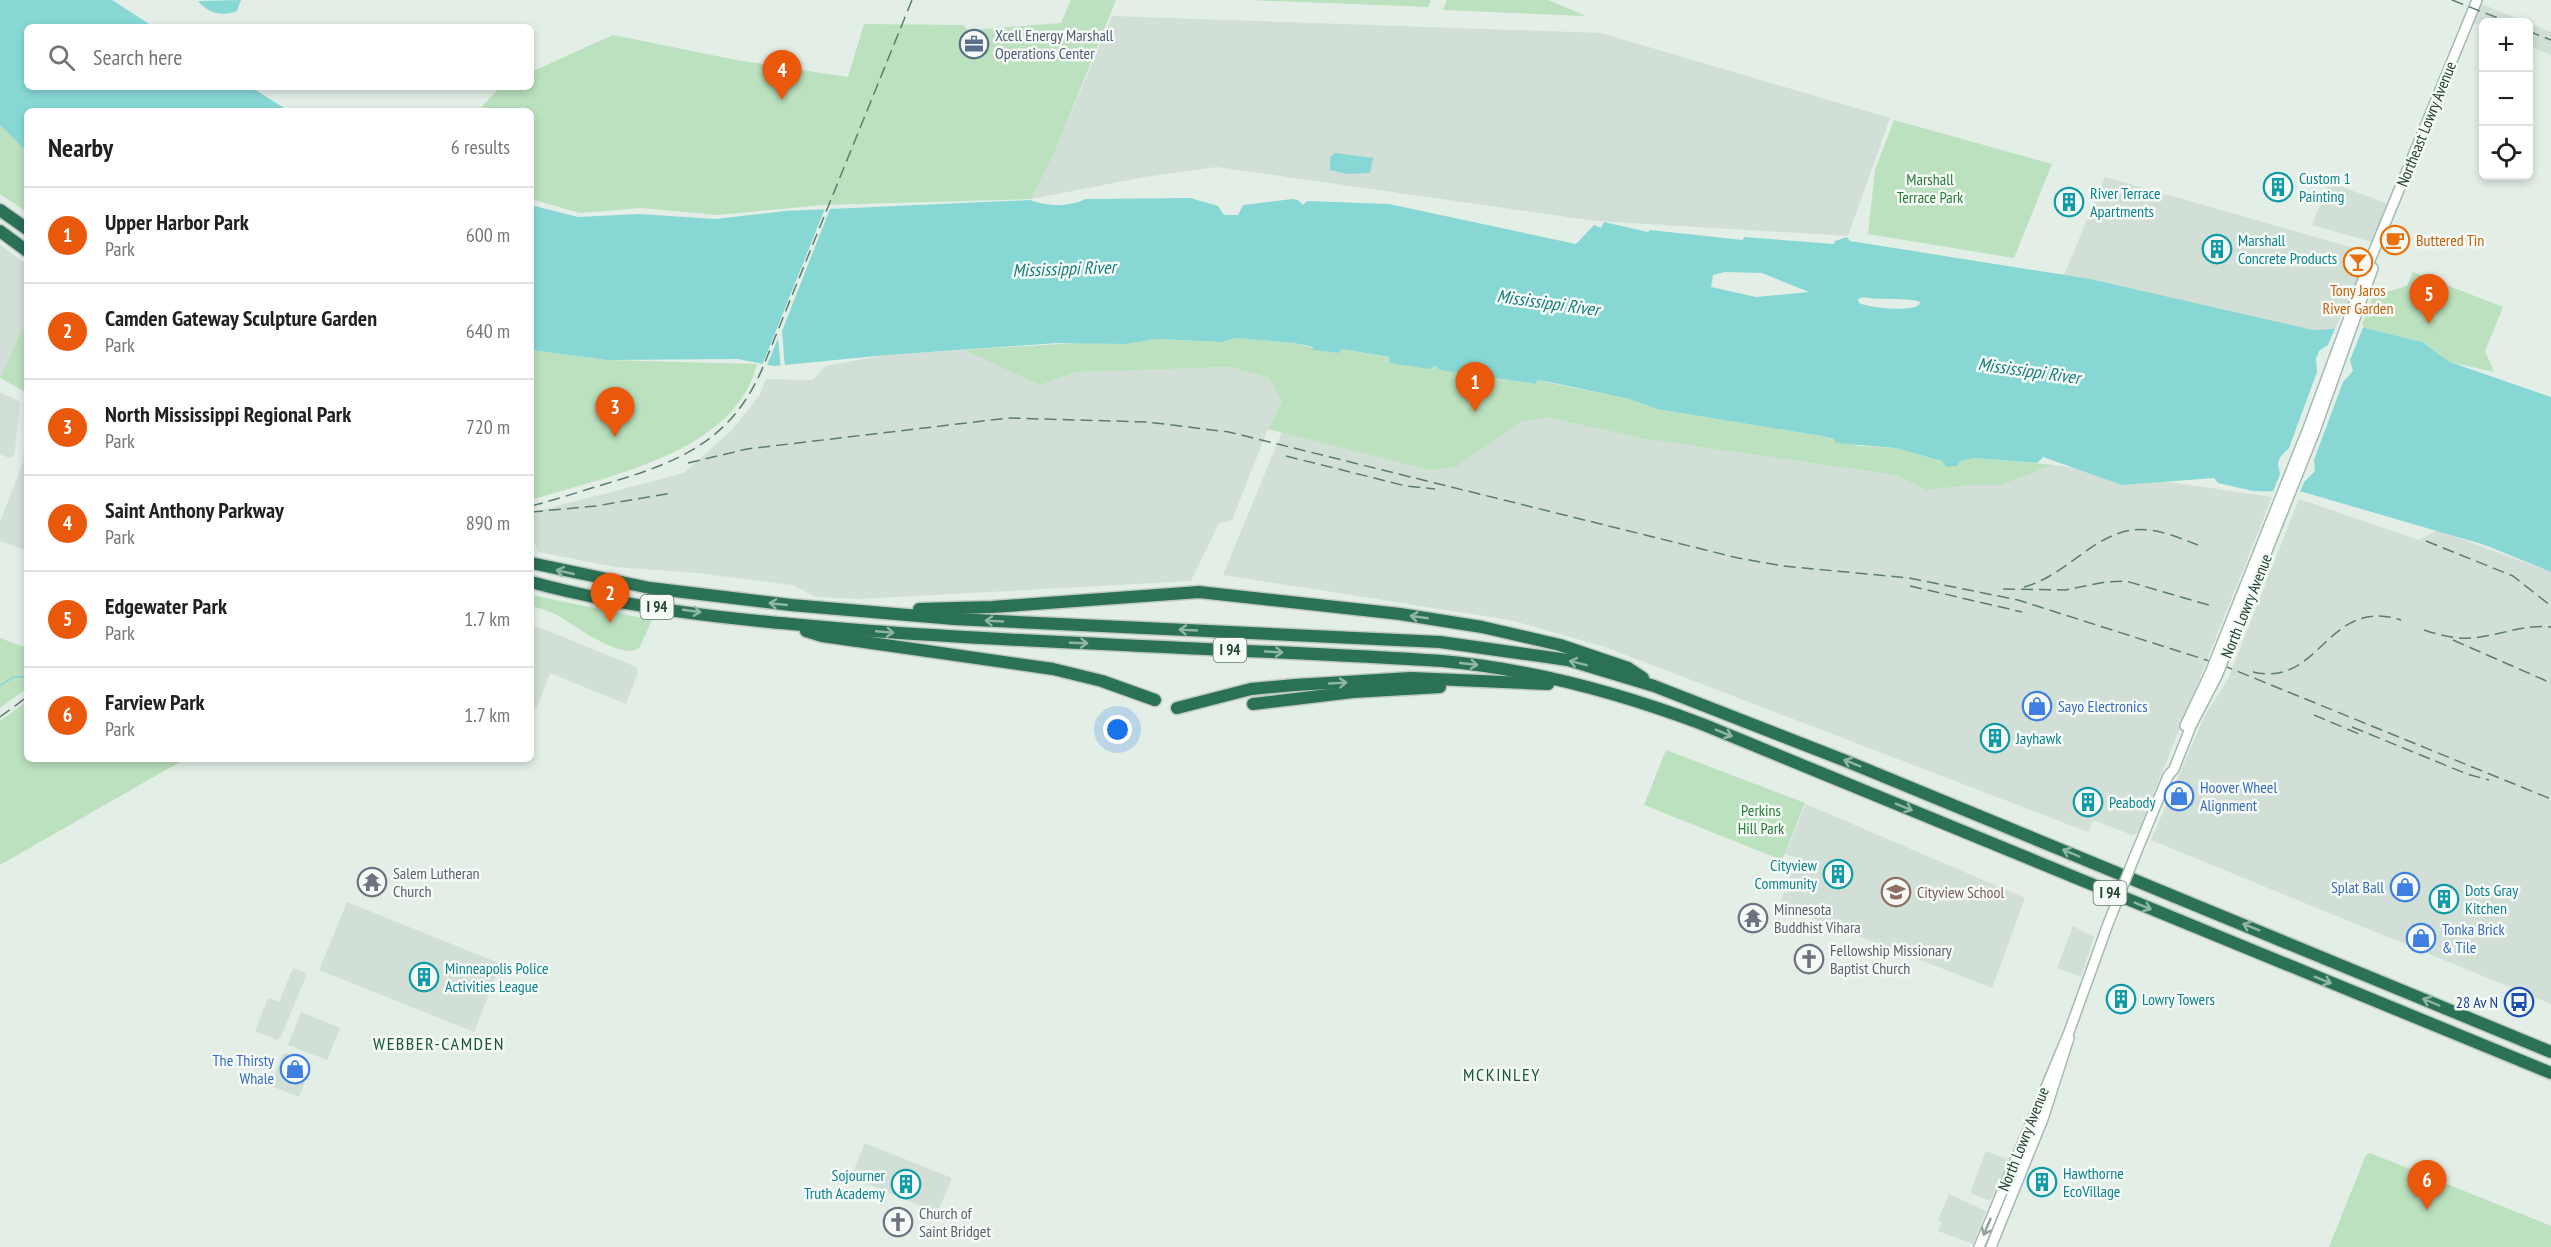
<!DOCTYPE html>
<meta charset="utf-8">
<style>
:root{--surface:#fff;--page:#f2f2f2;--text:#202124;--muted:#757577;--line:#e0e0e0;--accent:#ea580c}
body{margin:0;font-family:"PT Sans Narrow",sans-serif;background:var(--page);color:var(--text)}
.controls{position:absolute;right:18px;top:18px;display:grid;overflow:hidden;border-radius:9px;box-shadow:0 3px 9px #0003}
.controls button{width:54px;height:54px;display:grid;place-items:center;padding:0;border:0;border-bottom:2px solid var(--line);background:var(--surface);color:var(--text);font:30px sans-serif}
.you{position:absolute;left:1118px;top:730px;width:21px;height:21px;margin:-15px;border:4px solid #fff;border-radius:50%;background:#1a73e8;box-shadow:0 0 0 9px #1a73e833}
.badge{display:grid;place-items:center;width:39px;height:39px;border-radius:50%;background:var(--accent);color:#fff;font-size:20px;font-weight:700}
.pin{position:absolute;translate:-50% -50px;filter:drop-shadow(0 2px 3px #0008)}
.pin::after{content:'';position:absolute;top:32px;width:21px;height:18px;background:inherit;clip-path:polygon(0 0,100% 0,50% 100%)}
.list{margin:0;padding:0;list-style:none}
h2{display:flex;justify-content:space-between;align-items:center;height:78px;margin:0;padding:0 24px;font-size:26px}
h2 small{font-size:20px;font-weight:400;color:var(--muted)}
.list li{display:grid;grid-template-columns:39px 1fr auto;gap:18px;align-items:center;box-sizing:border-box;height:96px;padding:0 24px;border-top:2px solid var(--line)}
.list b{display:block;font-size:22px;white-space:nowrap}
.list p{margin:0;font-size:20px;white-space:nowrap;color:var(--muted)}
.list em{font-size:20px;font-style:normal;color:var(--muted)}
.icon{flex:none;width:33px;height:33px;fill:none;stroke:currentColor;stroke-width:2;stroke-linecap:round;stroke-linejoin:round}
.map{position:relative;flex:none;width:2551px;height:1247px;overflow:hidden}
.search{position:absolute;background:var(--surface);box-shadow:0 3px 9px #0003;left:24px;top:24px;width:510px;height:66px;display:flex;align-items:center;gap:15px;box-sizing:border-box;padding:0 21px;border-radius:9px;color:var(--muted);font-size:22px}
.panel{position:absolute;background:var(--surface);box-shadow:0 3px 9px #0003;left:24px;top:108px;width:510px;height:654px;border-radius:9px}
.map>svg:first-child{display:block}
.built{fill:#d1dfd6}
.green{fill:#bbe1be}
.water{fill:#87d8d5;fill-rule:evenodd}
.pier{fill:#e3eee7}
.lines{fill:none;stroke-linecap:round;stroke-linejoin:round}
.stream{stroke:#87d8d5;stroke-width:1.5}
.secondary-casing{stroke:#a1bbad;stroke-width:12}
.highway-casing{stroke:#c1cac6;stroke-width:15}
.secondary{stroke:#fff;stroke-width:9}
.highway{stroke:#2a7155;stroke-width:12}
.rail{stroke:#5c7d6e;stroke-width:1.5;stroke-dasharray:12 6;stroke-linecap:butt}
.secondary-bridge-casing{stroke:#a1bbad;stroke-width:12;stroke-linecap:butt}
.secondary-bridge{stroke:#fff;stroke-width:9}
.oneway{stroke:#90b6a6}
.oneway2{stroke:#90a099}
.labels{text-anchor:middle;stroke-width:5;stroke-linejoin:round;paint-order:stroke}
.shield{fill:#f5faf6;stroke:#61796e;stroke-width:1.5}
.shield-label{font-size:15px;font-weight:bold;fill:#214233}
.service-label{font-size:16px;fill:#4e5e75;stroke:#f5faf6;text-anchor:start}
.street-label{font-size:16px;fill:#214233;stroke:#f5faf6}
.culture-label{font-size:16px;fill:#0d838f;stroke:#f5faf6;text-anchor:start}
.park-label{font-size:16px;fill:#277d38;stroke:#f5faf6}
.food-label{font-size:16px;fill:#c56008;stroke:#f5faf6;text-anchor:start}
.shop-label{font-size:16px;fill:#366cbe;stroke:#f5faf6;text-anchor:start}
.worship-label{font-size:16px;fill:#5b616d;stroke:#f5faf6;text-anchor:start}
.education-label{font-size:16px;fill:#785e54;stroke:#f5faf6;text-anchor:start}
.transit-label{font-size:16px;fill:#164399;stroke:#f5faf6;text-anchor:end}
.water-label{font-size:18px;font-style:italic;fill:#157e7b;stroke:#f5faf6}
.neighbourhood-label{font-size:18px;letter-spacing:1.5px;fill:#1b563c;stroke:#f5faf6}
</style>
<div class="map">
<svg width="2551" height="1247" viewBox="0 0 2551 1247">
<rect width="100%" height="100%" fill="#e3eee7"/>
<!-- built -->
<g class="built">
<polygon points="2480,4 2484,5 2526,22 2484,22 2483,27 2473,23"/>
<polygon points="1112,16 1601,33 1890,118 1848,236 1596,221 1217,167 1145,177 1031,199 1056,149"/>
<polygon points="2529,23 2551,32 2551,55 2529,46"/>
<polygon points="2105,177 2364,251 2367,257 2349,308 2345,307 2335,329 2313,330 2064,275"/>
<polygon points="2329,182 2388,204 2372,242 2312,225"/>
<polygon points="0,245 27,265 27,319 0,378"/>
<polygon points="963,350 1040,385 1076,372 1231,367 1269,378 1282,402 1268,429 1232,520 1219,523 1191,581 859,599 816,597 793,585 697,573 615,567 538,552 531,534 531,513 684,473 732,430 759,396 766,379 813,380 825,366 887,355"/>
<polygon points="0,392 20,402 15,451 14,456 9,458 0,454"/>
<polygon points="27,415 27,551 0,541 0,522 23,462"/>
<polygon points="1534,417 1546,417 1646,439 1896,475 1926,490 1972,485 2001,485 2053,465 2272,497 2138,833 2132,835 2093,820 2088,832 1605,647 1510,620 1223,575 1282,432 1429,470 1456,467 1521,422"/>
<polygon points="2299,499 2419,540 2437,530 2551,572 2551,1004 2151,840 2204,717 2228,679"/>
<polygon points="531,626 544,629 636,667 638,672 626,704 550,673 537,708 531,705"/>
<polygon points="1806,804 2025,898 1992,988 1779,905 1791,874 1799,869 1801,863 1797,858 1785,854"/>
<polygon points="347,902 499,963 500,965 474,1032 319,970"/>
<polygon points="2073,926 2094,937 2081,977 2057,968"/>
<polygon points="293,968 304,972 306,976 281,1037 277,1040 255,1031 268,998 279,1002"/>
<polygon points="301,1012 340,1028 327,1060 288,1045"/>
<polygon points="286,1053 312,1064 299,1097 271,1086 282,1055"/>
<polygon points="865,1143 952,1178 939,1209 933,1211 851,1177"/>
<polygon points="1986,1151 2007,1159 2004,1173 1993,1198 1988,1200 1970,1193"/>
<polygon points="1949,1194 1986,1211 1973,1244 1938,1231 1942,1222 1938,1220"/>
</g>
<!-- green -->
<g class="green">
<polygon points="1071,0 1116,0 1056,149 1031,199 823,205 717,215 641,208 580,213 531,199 531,111 478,111 500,87 531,87 531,72 613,35 736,60 848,77 864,24 963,25 968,30 1061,23"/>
<polygon points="1249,0 1431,0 1428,7"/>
<polygon points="1447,0 1548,0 1586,16 1443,10"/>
<polygon points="1894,120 2052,164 2014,258 1868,234 1875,170"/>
<polygon points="0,125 27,152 27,212 0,194"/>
<polygon points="2413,272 2503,307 2485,351 2494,372 2450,362 2422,342 2361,327 2375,290 2383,293 2407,286"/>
<polygon points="27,319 27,393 0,378"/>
<polygon points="1236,338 1294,343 1313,348 1313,350 1339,353 1341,349 1435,366 1440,370 1535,384 1536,380 1629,399 1657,409 1822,436 1859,446 1896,448 1942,461 1960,461 1975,458 2053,465 2001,485 1972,485 1926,490 1896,475 1646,439 1546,417 1521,422 1456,467 1429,470 1268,429 1282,402 1269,378 1231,367 1076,372 1040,385 963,350 1077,343 1126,344 1157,339 1222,342"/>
<path d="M531,350L607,360L757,364C735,454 606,476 531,500Z"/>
<path d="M531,595L652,620L639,648C622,660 578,628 562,618C553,612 542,609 531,606Z"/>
<polygon points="0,638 27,648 27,688 0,708"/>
<polygon points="27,701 27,759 185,759 0,865 0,721"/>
<polygon points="1666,750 1805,803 1782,860 1644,805"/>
<polygon points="2370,1153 2551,1226 2551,1247 2329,1247 2366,1155"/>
</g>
<!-- water -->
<g class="water">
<polygon points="0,0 112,0 154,27 27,27 27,87 251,87 289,111 27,111 27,152 0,125"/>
<path d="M241,0L237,11C222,17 208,13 198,1Z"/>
<polygon points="1335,153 1373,158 1370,173 1347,174 1330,170 1330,157"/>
<path d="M1190,198L1218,206L1224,215H1238L1243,205L1292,199L1298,200L1303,205L1307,201L1389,204L1576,244L1594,225L1601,228L1604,222L1648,232L1650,230L1743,240L1744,237L1834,244L1835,241L1847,237L1850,241L2090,279L2313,330L2361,327L2422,342L2450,362L2551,397V572L2485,545L2303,492L2253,491L2218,483L2214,478L2122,485L2043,457L2037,463L1975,458L1960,461L1957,466L1947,467L1942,461L1896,448L1836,443L1834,439L1822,436L1657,409L1629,399L1559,384L1537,380L1536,384L1440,370L1435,366L1430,369L1390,363L1389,357L1341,349L1339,353L1312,350L1313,347L1294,343L1236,338L1222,342L1157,339L1126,344L1057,343L887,355L774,366L737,359L607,360L531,350V205L578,217L639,214L715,219L785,211L1030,200C1048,207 1069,207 1086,199ZM1725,272L1762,273L1809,292L1756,297L1711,287L1713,275ZM1864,297C1881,301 1909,297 1920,302L1919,305C1909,312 1871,308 1859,303L1858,299Z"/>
</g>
<!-- pier -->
<g class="pier">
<polygon points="826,206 831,206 782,331 785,368 781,369 778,338 766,368 761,368"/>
<polygon points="2364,325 2350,360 2353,371 2343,382 2314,460 2315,471 2304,482 2299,495 2272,494 2280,474 2278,464 2280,457 2289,448 2317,372 2316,359 2319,351 2328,345 2336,326"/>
</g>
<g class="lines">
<!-- stream -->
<polyline class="stream" points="0,685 14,677 27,677"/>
<!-- secondary casing -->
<g class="secondary-casing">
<g id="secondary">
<polyline points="2307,431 2371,258 2477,0"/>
<polyline points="2315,431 2373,268"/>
<polyline points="2185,726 2210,673"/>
<polyline points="2134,858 2168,776 2174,769 2191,726 2217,676"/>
<polyline points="1979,1247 2069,1032 2108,924"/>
<polyline points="1991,1247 2043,1119 2069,1038"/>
</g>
</g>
<!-- highway casing -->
<g class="highway-casing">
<g id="highway">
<polyline points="0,210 27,229"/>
<polyline points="0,231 27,251"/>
<polyline points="531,563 650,588 791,605 954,619 1440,642 1568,660 1654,686 1846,761 2551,1052"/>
<path d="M531,582C641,612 759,622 872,631C1062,645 1252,649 1442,661C1531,669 1617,692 1702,724L2551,1073"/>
<polyline points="919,609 992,607 1199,592 1400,614 1482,627 1560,645 1628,668 1643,678"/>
<polyline points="806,631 822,636 1053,669 1102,681 1155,700"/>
<polyline points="1253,704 1353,692 1440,687"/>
<polyline points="1177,708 1251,689 1295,685 1411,678 1548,684"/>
</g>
</g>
<!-- secondary -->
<use href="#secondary" class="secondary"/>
<!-- highway -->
<use href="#highway" class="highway"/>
<!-- rail -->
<g class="rail">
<polyline points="2452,0 2508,22"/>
<polyline points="2528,31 2551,40"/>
<polyline points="1286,456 1406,486 1435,489"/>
<polyline points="688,463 747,449 1008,418 1147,422 1229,432 1738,558 1783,566 1909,578 2018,600 2222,665 2551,799"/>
<path d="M531,506C555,500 578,492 602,485C676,463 731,443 763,367L912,0"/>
<polyline points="531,512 596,506 672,493"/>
<polyline points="2426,541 2513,576 2551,606"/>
<polyline points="1910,586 2022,612"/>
<path d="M2024,587C2070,575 2099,524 2149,530C2166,532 2182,539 2198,545"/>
<polyline points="2003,589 2065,590 2105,582 2126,581 2212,606"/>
<path d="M2424,630C2439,635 2455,639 2471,638C2498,636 2524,624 2551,627"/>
<polyline points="2453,640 2551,683"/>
<path d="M2253,672C2321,688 2327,596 2401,620"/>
<polyline points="2314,715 2359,734"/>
<polyline points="0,717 27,697"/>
<polyline points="2352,727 2467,774 2489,780"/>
</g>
<!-- secondary-bridge casing -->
<g class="secondary-bridge-casing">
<g id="secondary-bridge">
<polyline points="2210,673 2307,431"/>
<polyline points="2217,676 2315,431"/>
<polyline points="2108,924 2134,858"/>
</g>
</g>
<!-- secondary-bridge -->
<use href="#secondary-bridge" class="secondary-bridge"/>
</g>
<!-- one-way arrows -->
<defs><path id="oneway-shaft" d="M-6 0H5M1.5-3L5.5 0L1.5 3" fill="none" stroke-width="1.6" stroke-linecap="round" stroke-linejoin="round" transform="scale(1.5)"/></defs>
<g class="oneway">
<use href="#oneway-shaft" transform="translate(565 572) rotate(-167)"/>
<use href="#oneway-shaft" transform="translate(778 604) rotate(-174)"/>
<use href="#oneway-shaft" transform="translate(692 611) rotate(8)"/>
<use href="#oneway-shaft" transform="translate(1419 617) rotate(-172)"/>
<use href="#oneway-shaft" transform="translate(994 621) rotate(-177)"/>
<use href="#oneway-shaft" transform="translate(1188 630) rotate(-177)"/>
<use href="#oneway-shaft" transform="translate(885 632) rotate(5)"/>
<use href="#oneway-shaft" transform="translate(1079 643) rotate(2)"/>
<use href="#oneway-shaft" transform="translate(1274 652) rotate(3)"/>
<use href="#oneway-shaft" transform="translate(1578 663) rotate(-166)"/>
<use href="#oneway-shaft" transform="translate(1469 664) rotate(6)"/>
<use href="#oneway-shaft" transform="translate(1338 683) rotate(-3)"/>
<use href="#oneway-shaft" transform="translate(1724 733) rotate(22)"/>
<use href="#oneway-shaft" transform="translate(1852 763) rotate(-158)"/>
<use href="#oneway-shaft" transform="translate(1904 807) rotate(22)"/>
<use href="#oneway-shaft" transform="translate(2071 853) rotate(-157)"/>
<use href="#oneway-shaft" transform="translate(2143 906) rotate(22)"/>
<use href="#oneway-shaft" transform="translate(2251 927) rotate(-158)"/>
<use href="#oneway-shaft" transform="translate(2323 980) rotate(22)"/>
<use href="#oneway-shaft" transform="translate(2431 1002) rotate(-157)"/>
</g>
<use class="oneway2" href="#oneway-shaft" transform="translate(1987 1227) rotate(113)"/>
<!-- icons -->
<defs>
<g id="office-ring" transform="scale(1.5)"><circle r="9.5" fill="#f5faf6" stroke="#5c6f8a" stroke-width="1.5"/><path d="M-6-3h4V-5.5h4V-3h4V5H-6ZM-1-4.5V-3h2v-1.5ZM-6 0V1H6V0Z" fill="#5c6f8a"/></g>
<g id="building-ring" transform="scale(1.5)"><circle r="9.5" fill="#f5faf6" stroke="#0f9aa8" stroke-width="1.5"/><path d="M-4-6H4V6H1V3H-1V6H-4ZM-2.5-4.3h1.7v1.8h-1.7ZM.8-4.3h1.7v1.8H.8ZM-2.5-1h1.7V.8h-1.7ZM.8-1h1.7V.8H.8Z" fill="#0f9aa8"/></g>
<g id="cafe-ring" transform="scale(1.5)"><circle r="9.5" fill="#f5faf6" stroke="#e8710a" stroke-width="1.5"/><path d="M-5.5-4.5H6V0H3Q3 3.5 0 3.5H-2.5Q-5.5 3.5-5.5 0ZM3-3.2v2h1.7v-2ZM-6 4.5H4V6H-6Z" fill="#e8710a"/></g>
<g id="bar-ring" transform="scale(1.5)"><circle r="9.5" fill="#f5faf6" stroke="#e8710a" stroke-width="1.5"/><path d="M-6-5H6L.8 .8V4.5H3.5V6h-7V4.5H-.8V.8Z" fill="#e8710a"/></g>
<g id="shop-ring" transform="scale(1.5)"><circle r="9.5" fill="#f5faf6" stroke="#3f7fe0" stroke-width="1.5"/><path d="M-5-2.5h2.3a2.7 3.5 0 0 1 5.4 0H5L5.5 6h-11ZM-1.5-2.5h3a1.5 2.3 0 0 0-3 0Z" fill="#3f7fe0"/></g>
<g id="temple-ring" transform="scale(1.5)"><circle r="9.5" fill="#f5faf6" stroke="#6b7280" stroke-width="1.5"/><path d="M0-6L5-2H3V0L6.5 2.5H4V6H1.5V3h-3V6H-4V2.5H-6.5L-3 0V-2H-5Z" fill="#6b7280"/></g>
<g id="school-ring" transform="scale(1.5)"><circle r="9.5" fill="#f5faf6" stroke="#8d6e63" stroke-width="1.5"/><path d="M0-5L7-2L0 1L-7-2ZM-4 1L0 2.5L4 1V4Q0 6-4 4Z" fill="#8d6e63"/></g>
<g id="church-ring" transform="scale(1.5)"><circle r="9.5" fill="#f5faf6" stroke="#6b7280" stroke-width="1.5"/><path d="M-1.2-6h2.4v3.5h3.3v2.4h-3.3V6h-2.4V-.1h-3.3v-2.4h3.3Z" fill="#6b7280"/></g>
<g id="bus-ring" transform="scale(1.5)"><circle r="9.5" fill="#f5faf6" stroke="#1a4fb4" stroke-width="1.5"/><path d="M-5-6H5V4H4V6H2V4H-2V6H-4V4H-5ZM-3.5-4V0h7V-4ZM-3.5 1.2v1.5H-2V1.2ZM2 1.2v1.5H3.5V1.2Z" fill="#1a4fb4"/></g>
</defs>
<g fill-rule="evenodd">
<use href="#office-ring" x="974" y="44"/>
<use href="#building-ring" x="2278" y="187"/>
<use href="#building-ring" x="2069" y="202"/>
<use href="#cafe-ring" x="2395" y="240"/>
<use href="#building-ring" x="2217" y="249"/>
<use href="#bar-ring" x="2358" y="262"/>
<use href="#shop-ring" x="2037" y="706"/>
<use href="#building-ring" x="1995" y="738"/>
<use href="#shop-ring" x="2179" y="796"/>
<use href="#building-ring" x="2088" y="802"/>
<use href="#building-ring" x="1838" y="874"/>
<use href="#temple-ring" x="372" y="882"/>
<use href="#shop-ring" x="2405" y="887"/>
<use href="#school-ring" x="1896" y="892"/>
<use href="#building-ring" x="2444" y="899"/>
<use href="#temple-ring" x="1753" y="918"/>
<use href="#shop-ring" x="2421" y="938"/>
<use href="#church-ring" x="1809" y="959"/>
<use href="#building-ring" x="424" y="977"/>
<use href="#building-ring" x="2121" y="999"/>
<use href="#bus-ring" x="2519" y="1002"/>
<use href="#shop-ring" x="295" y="1069"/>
<use href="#building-ring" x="2042" y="1182"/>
<use href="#building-ring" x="906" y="1184"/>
<use href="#church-ring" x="898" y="1222"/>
</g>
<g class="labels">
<!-- shield labels -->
<g class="shield">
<rect x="640.5" y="595" width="33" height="24" rx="4.5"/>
<rect x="1213.5" y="638" width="33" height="24" rx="4.5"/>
<rect x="2093.5" y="881" width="33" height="24" rx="4.5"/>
</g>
<g class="shield-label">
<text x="657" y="612">I 94</text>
<text x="1230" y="655">I 94</text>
<text x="2110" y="898">I 94</text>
</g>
<!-- service labels -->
<g class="service-label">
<text x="995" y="41">Xcell Energy Marshall<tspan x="995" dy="18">Operations Center</tspan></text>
</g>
<!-- street labels -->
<g class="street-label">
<text transform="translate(2426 124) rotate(-68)" y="6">Northeast Lowry Avenue</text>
<text transform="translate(2246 606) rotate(-68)" y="6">North Lowry Avenue</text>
<text transform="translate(2023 1139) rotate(-68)" y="6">North Lowry Avenue</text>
</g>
<!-- culture labels -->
<g class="culture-label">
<text x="2299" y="184">Custom 1<tspan x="2299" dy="18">Painting</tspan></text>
<text x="2090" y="199">River Terrace<tspan x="2090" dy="18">Apartments</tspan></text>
<text x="2238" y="246">Marshall<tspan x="2238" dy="18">Concrete Products</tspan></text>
<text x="2016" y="744">Jayhawk</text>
<text x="2109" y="808">Peabody</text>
<text x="1817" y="871" text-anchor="end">Cityview<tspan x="1817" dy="18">Community</tspan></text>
<text x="2465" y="896">Dots Gray<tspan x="2465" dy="18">Kitchen</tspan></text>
<text x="445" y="974">Minneapolis Police<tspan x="445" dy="18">Activities League</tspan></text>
<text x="2142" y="1005">Lowry Towers</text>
<text x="2063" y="1179">Hawthorne<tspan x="2063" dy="18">EcoVillage</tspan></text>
<text x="885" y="1181" text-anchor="end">Sojourner<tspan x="885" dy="18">Truth Academy</tspan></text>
</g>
<!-- park labels -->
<g class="park-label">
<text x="1930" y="185">Marshall<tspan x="1930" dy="18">Terrace Park</tspan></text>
<text x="1761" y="816">Perkins<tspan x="1761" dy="18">Hill Park</tspan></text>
</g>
<!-- food labels -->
<g class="food-label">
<text x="2416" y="246">Buttered Tin</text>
<text x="2358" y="296" text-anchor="middle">Tony Jaros<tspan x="2358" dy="18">River Garden</tspan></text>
</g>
<!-- shop labels -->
<g class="shop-label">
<text x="2058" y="712">Sayo Electronics</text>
<text x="2200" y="793">Hoover Wheel<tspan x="2200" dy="18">Alignment</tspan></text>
<text x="2384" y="893" text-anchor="end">Splat Ball</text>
<text x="2442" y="935">Tonka Brick<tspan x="2442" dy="18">&amp; Tile</tspan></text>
<text x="274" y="1066" text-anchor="end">The Thirsty<tspan x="274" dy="18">Whale</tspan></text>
</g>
<!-- worship labels -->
<g class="worship-label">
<text x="393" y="879">Salem Lutheran<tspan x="393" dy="18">Church</tspan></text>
<text x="1774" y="915">Minnesota<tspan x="1774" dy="18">Buddhist Vihara</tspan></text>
<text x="1830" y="956">Fellowship Missionary<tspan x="1830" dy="18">Baptist Church</tspan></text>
<text x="919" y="1219">Church of<tspan x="919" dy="18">Saint Bridget</tspan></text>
</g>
<!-- education labels -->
<g class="education-label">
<text x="1917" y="898">Cityview School</text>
</g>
<!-- transit labels -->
<g class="transit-label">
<text x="2498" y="1008">28 Av N</text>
</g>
<!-- water labels -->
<g class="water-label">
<text transform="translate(1064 269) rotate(-2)" y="6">Mississippi River</text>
<text transform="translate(1548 303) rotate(8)" y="6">Mississippi River</text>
<text transform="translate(2029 371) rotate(8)" y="6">Mississippi River</text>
</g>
<!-- neighbourhood labels -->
<g class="neighbourhood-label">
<text x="439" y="1050">WEBBER-CAMDEN</text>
<text x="1502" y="1081">MCKINLEY</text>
</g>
</g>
</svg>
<div class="controls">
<button>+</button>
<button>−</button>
<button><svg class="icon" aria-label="locate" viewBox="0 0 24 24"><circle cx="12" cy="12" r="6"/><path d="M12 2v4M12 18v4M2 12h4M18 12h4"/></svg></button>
</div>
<div class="you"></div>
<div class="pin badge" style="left:1475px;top:412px">1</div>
<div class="pin badge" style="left:610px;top:623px">2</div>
<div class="pin badge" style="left:615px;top:437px">3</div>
<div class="pin badge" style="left:782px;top:100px">4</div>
<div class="pin badge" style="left:2429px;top:324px">5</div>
<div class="pin badge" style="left:2427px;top:1210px">6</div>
<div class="search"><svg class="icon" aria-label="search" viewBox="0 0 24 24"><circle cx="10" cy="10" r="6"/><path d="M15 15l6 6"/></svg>Search here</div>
<section class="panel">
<h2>Nearby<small>6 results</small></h2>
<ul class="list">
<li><span class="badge">1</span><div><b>Upper Harbor Park</b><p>Park</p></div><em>600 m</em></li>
<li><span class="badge">2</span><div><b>Camden Gateway Sculpture Garden</b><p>Park</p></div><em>640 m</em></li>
<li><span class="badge">3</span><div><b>North Mississippi Regional Park</b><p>Park</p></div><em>720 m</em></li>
<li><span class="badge">4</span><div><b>Saint Anthony Parkway</b><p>Park</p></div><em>890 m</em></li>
<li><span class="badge">5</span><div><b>Edgewater Park</b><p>Park</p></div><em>1.7 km</em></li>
<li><span class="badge">6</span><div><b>Farview Park</b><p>Park</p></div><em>1.7 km</em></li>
</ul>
</section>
</div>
